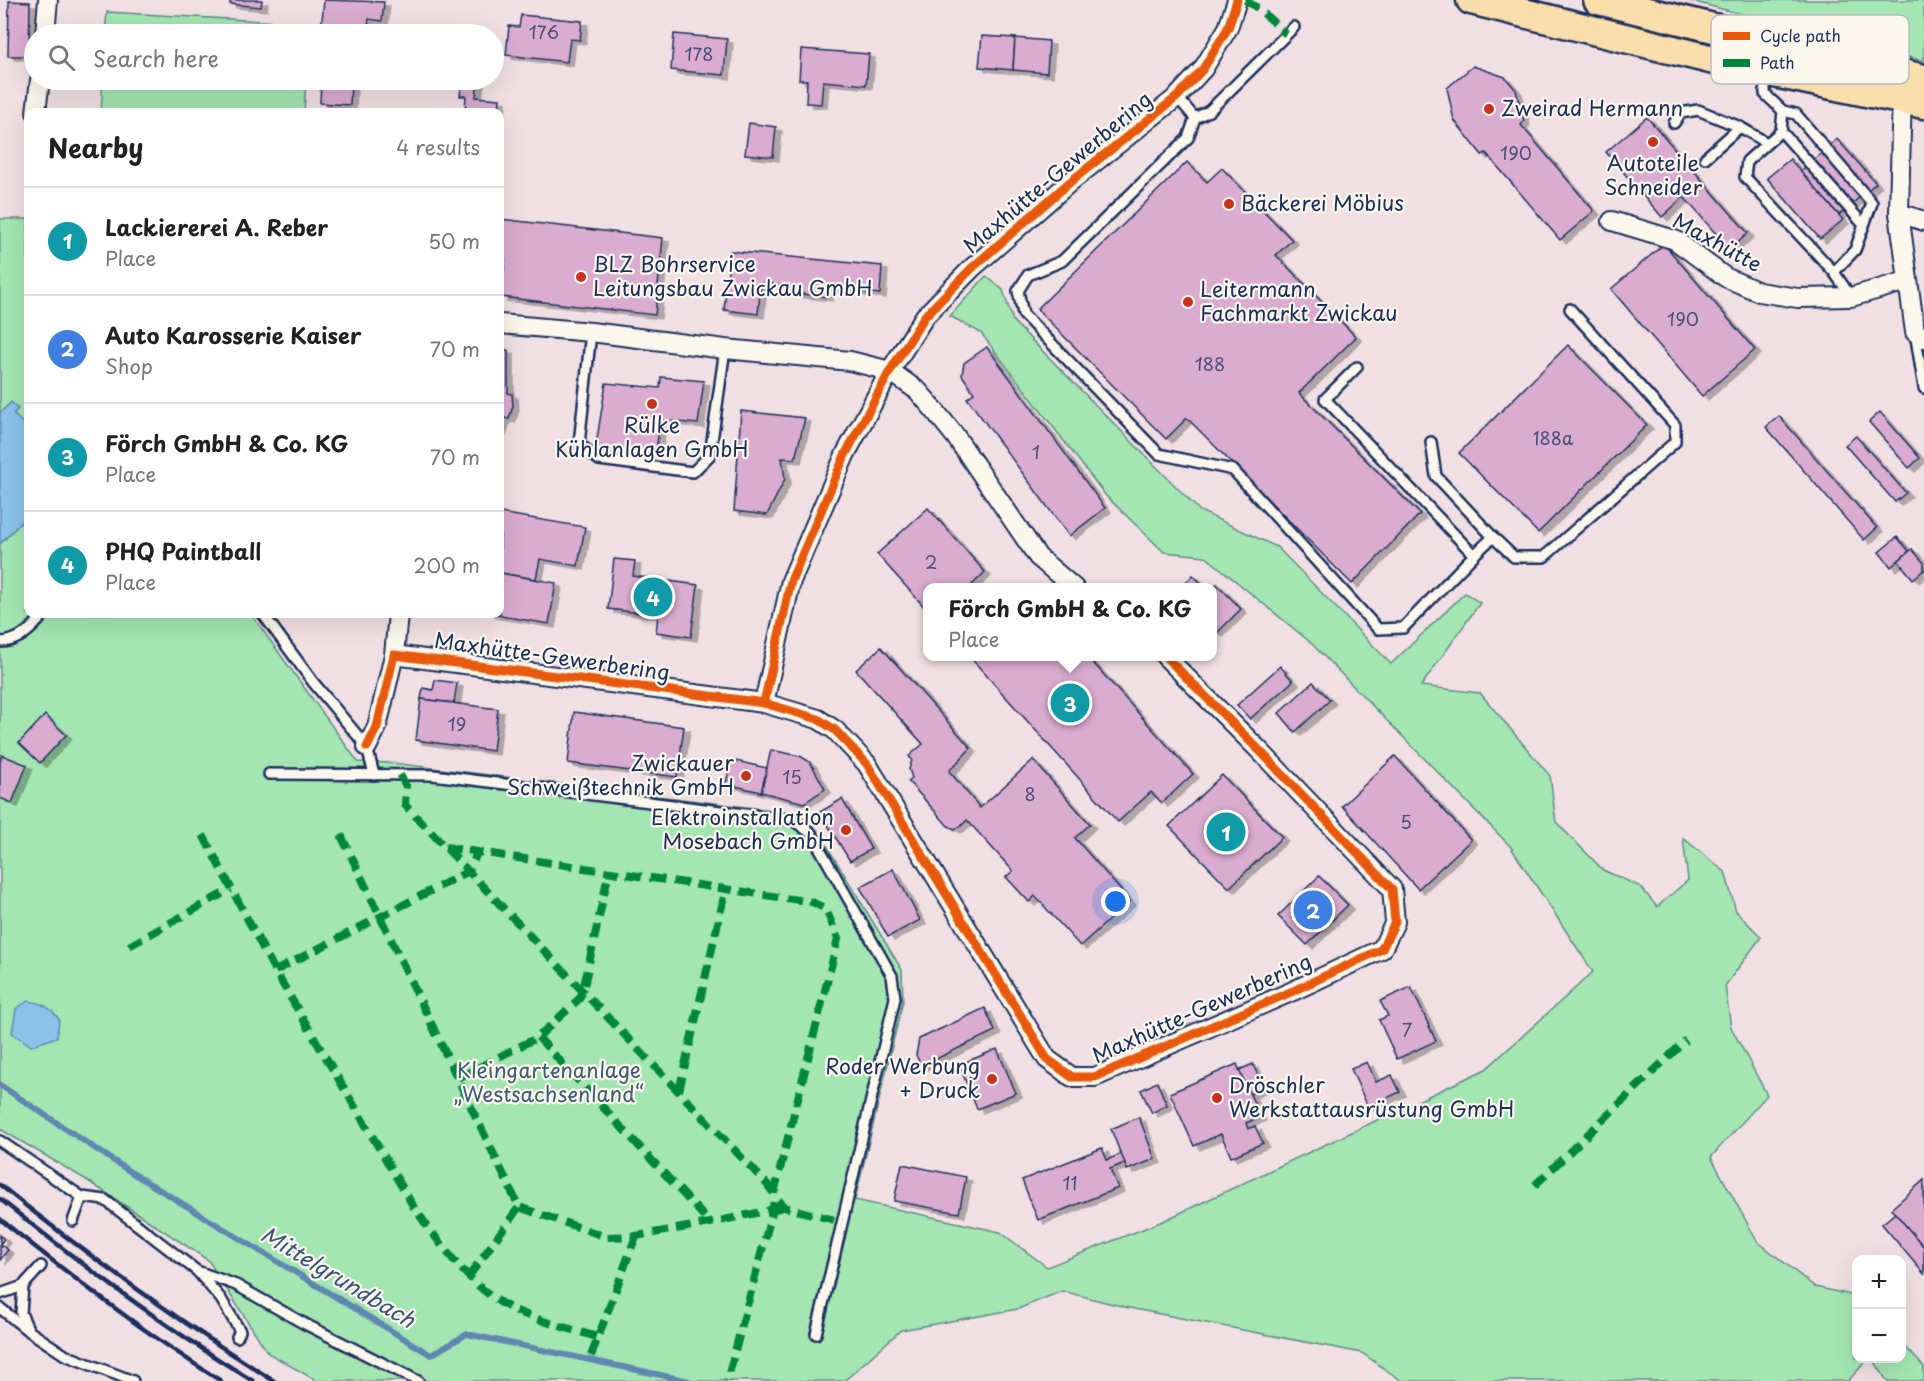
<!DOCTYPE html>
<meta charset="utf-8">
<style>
:root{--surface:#fff;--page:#f2f2f2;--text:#222;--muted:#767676;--line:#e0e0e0;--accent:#ea580c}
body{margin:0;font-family:"Playpen Sans",sans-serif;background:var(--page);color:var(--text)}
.controls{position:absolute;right:18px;bottom:18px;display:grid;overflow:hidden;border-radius:12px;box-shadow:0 6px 24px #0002}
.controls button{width:54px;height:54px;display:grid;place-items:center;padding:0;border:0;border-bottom:2px solid var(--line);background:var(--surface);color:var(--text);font:30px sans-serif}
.you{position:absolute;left:1116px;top:902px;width:21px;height:21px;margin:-15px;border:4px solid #fff;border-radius:50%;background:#1a73e8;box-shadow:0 0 0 9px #1a73e833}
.badge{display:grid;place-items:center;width:39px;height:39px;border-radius:50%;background:var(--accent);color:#fff;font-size:20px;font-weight:700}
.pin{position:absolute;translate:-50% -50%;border:3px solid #fff;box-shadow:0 2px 6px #0006}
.popup{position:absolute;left:923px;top:583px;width:294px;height:78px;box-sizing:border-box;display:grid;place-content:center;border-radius:12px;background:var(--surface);filter:drop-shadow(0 2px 4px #0005);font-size:20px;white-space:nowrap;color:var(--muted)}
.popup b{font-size:22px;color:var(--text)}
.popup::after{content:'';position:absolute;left:50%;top:100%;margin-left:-12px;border:12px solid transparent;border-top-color:var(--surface)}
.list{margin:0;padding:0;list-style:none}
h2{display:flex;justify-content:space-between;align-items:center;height:78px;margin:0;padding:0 24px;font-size:26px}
h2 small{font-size:20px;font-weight:400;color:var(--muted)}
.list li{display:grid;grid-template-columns:39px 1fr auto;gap:18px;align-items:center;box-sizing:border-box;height:108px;padding:0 24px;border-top:2px solid var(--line)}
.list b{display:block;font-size:22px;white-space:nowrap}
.list p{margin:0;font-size:20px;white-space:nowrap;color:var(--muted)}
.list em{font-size:20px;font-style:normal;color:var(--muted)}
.icon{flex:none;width:33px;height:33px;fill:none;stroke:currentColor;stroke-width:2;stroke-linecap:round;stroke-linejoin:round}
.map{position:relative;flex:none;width:1924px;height:1381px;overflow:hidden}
.search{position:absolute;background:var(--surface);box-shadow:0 6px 24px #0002;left:24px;top:24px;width:480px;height:66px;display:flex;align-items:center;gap:15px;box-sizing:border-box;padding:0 21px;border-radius:33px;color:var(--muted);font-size:22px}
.panel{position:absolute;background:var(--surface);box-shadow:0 6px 24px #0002;left:24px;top:108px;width:480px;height:510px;border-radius:12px}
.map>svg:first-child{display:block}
.green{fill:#a3e6b1;stroke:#5f8a88;stroke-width:1.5}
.water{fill:#8bc2ea;stroke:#5e87b2;stroke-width:1.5}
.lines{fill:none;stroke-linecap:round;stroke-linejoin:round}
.stream{stroke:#5e87b2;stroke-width:6}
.building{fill:#daaccf;stroke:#1b2f5e;stroke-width:1.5;filter:url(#shadow)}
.service-casing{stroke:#1b2f5e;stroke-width:14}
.minor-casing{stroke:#1b2f5e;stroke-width:22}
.primary-casing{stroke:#1b2f5e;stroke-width:33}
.service{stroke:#fbf7ec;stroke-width:9}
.minor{stroke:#fbf7ec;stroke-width:18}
.primary{stroke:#f9deab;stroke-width:28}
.rail{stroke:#1b2f5e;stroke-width:4.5}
.quiet{stroke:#00873e;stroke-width:8;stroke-dasharray:15 8;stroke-linecap:butt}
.cycleway-casing{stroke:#fbf7ec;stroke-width:13}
.cycleway{stroke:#e8590c;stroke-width:9}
.poi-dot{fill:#c8321e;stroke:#fbf7ec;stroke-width:2}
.labels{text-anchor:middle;stroke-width:4.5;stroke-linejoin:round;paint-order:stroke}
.number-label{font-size:18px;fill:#4b4e7a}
.poi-label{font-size:21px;fill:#1b2f5e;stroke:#fbf7ec;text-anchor:start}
.street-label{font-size:21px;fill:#1b2f5e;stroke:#fbf7ec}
.park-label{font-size:21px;fill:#3d5d73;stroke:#fbf7ec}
.water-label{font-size:22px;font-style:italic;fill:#375481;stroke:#fbf7ec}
.key{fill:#fbf7ec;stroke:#b8bbc1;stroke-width:1.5}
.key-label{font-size:16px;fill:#1b2f5e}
</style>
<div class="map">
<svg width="1924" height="1381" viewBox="0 0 1924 1381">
<defs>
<filter id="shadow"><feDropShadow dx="6" dy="4" stdDeviation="0" flood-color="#0004"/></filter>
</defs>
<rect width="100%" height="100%" fill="#f1e0e3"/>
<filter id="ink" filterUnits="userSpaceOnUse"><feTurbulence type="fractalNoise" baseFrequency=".0167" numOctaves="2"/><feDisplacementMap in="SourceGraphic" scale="12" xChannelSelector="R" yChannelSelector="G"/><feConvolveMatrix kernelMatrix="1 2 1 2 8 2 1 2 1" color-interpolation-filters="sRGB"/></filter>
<g filter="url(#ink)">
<!-- green -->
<g class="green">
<polygon points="1687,0 1924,0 1924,61"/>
<polygon points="107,12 296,23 302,34 105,34"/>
<polygon points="103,80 306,80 304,112 101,112"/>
<polygon points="0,219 28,219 28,428 13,414 11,403 0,413"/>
<polygon points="986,276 1003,290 1013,321 1200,511 1277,547 1391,664 1465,593 1480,603 1421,686 1480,693 1550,776 1556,822 1603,870 1641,887 1657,907 1688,880 1683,838 1725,872 1736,911 1761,937 1725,986 1731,1027 1767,1095 1711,1157 1757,1241 1815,1287 1856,1296 1856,1358 1868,1359 1848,1381 1402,1381 1362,1353 1129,1308 1062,1291 1018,1309 901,1330 844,1381 317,1381 268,1353 208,1260 85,1179 0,1129 0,544 28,515 28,614 251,614 358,762 393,763 796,813 818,831 902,970 903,1001 855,1200 1000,1232 1047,1267 1163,1221 1486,1069 1593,972 1510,846 1310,642 1205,556 1164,552 1106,496 981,333 950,316"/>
<polygon points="1902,1343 1924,1367 1924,1381 1887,1381 1873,1359 1902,1358"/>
</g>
<!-- water -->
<g class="water">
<polygon points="11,402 18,409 13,414 28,428 28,515 0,544 0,413"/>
<path d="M28,1001C43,1003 51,1008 59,1019L57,1037L31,1046L12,1033L16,1009Z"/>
</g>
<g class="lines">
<!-- stream -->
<polyline class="stream" points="0,1085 129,1171 431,1355 467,1334 689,1381"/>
</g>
<!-- building -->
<g class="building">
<polygon points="230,0 262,0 261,7 230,4"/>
<polygon points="324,0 384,2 382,21 369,19 367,34 321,30"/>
<polygon points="9,1 30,2 29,56 8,56"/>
<polygon points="521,15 582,21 580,40 570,39 567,62 506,55 509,26 519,27"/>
<polygon points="256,25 294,28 293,34 256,34"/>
<polygon points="674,34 727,39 724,75 671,70"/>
<polygon points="982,36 1015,38 1013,70 979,67"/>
<polygon points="1015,38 1049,41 1047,73 1013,70"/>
<polygon points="801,49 869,54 866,85 823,81 821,104 806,103 807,80 799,80"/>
<polygon points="1473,66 1505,77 1516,90 1524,121 1521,125 1594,211 1560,240 1486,153 1482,155 1454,120 1447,88"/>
<polygon points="462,80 478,80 476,97 500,99 499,112 465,110 466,96 460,96"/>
<polygon points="321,81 351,83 350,105 320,103"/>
<polygon points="1647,117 1748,233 1730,250 1684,197 1662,217 1606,152"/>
<polygon points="749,123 776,127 773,157 745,154"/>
<polygon points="1837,139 1876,183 1839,215 1800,172"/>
<polygon points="1790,159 1843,220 1820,239 1767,178"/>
<polygon points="1187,162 1207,182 1222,168 1292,240 1276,255 1356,337 1299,393 1420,514 1352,584 1187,418 1166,439 1037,309"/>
<polygon points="500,219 663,238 655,315 501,297 505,258 500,257"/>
<polygon points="1664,244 1755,350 1702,396 1611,289"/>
<polygon points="730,251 882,266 880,294 827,289 827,297 792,293 792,286 761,283 758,314 724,310"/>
<polygon points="1568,345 1647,425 1538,533 1459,453"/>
<polygon points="987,347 1105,508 1069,536 967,398 974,393 962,375 964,363"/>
<polygon points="500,350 508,350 508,393 512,394 513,406 509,419 504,418 500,432"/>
<polygon points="661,377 704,381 698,424 660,420 656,453 628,449 626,460 607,458 596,445 606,383 660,388"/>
<polygon points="741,411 805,418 795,459 782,458 785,479 767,515 734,511"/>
<polygon points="1880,412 1920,458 1909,468 1869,422"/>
<polygon points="1779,416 1877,528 1864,540 1766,427"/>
<polygon points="1856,436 1906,493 1895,502 1845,445"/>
<polygon points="928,508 985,572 969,588 928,588 928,611 877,554"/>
<polygon points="500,513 585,527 578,566 540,559 536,579 500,573"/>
<polygon points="1897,537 1909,551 1891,567 1879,552"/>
<polygon points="1912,549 1924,563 1924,570 1913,579 1898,561"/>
<polygon points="614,559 635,561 633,576 698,585 691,637 656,632 658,615 608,609"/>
<polygon points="500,573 556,583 549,624 489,614 500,614"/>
<polygon points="1193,575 1206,588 1181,588"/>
<polygon points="1217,584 1241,609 1217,633 1212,628 1212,588"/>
<polygon points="881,647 971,748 949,771 980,808 1033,760 1090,824 1075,838 1130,901 1080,946 1035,896 1029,902 1006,877 1013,871 967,820 961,826 955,829 948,826 908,781 912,778 909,769 912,760 909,756 923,744 856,670"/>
<polygon points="969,656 1087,656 1193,774 1162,803 1151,792 1118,822"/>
<polygon points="1280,666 1293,681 1250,719 1237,705"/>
<polygon points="435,680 457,683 454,703 421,699 423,688 433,690"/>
<polygon points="1313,682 1330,700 1295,732 1279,713"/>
<polygon points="421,699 498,709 493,751 416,740"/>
<polygon points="574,712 684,727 677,777 568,763"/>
<polygon points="45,715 66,735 40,763 19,743"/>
<polygon points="771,750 800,756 810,762 825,789 804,803 761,792"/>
<polygon points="2,755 27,765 12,803 0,798 0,762"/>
<polygon points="1395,756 1471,840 1418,889 1342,806"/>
<polygon points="731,760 767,768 761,792 726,784"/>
<polygon points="1222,775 1282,837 1229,888 1169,826"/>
<polygon points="842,799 871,849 850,861 820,812"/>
<polygon points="893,869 920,920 888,937 860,887"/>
<polygon points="1319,876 1348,905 1307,945 1278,916"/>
<polygon points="1411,987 1436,1041 1397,1059 1379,1020 1388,1016 1380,1001"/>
<polygon points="985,1008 995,1031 921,1066 916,1055 919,1039"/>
<polygon points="997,1049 1016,1093 977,1109 959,1065"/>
<polygon points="1367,1062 1376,1082 1392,1075 1400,1092 1368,1107 1351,1069"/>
<polygon points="1237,1064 1260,1117 1246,1123 1248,1129 1255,1126 1263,1143 1231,1157 1221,1134 1194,1146 1170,1093"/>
<polygon points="1253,1064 1263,1088 1250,1094 1239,1070"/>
<polygon points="1157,1082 1167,1105 1152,1113 1141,1090"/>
<polygon points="1139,1117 1155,1159 1127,1170 1111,1129"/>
<polygon points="1102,1148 1107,1160 1121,1154 1125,1163 1110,1169 1118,1188 1038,1220 1022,1180"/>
<polygon points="902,1164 966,1177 959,1213 894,1201"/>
<polygon points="1924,1180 1924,1247 1891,1209"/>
<polygon points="1895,1213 1924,1247 1924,1274 1882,1224"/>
<polygon points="0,1235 4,1239 0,1244 8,1250 0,1260"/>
</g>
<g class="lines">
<!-- service casing -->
<g class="service-casing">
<g id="service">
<polyline points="1765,75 1765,94 1783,111 1781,131 1747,161 1745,177 1834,272 1851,297"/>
<polyline points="1177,97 1195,118 1209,111 1294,27"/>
<polyline points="1783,111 1796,114 1872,203 1855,250 1834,272"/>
<polyline points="1195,118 1188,138 1062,261 1028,275 1018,291 1023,314 1159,454 1233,470 1378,629 1403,628 1474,555 1325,399 1357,367"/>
<polyline points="1674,123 1681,113 1698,110 1740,127 1767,143"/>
<polyline points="1781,131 1863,224"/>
<polyline points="1705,158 1740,127"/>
<polyline points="591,332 579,444 599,460 693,472 710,455 725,349"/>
<polyline points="1915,332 1924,388"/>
<polyline points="1431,442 1436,476 1493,537"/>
<polyline points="1474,555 1493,537 1514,557 1544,557 1675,442 1675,425 1570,309"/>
<polyline points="263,614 313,682 367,747 374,775"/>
<path d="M0,642C19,642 33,628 44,614"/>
<polyline points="269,774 433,775 793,820 811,833 892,976 895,998 816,1334"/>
<polyline points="0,1141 82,1197 105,1200 197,1271 236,1285 303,1323 418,1381"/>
<polyline points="73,1221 82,1197"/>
<polyline points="198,1272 221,1299 240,1331 237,1337"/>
<polyline points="23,1286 21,1313 29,1331 65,1355 133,1381"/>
<polyline points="0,1294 23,1286 41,1266"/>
<polyline points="0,1308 26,1329"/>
</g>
</g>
<!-- minor casing -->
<g class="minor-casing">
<g id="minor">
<polyline points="45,34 48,0"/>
<polyline points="1902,89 1899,213 1915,332 1924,338"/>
<polyline points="36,112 40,80"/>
<polyline points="1899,213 1924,221"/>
<polyline points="1612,221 1675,240 1725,277 1759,292 1798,298 1851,297 1907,281"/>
<polyline points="500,324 591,332 725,349 850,361 890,371 918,391 931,406 956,437 1038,557 1074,588"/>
<polyline points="394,655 398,614"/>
<polyline points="764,703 791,581 845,455 890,371 925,316 972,268 1070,182 1177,97 1203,69 1228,28 1237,0"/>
<polyline points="367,747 377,727 394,655 764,703 818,719 835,730 867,764 1047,1059 1072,1077 1095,1077 1293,991 1382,949 1395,922 1392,889 1260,751 1165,656"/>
</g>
</g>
<!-- primary casing -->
<g class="primary-casing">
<g id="primary">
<polyline points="1471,0 1726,63 1924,104"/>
<polyline points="1598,0 1924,79"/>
</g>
</g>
<!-- service -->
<use href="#service" class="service"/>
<!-- minor -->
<use href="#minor" class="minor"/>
<!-- primary -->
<use href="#primary" class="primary"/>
<!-- rail -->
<g class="rail">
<path d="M0,1185C88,1256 179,1321 274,1381"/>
<path d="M0,1199C81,1264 164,1327 253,1381"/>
<path d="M0,1219C71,1276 143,1332 221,1381"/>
</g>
<!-- quiet -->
<g class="quiet">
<polyline points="1245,0 1259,9 1286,34"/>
<polyline points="400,775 406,786 405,805 766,1183 784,1207 842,1222"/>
<path d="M203,835L275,971L415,1209C442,1246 469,1286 510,1308C537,1321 569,1328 597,1337"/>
<polyline points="341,835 519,1207 607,1237 636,1236 710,1223 784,1207"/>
<polyline points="445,847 812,902 826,909 838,939 774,1193 773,1209 727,1381"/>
<polyline points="129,946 231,889"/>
<polyline points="275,971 469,871 478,851"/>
<polyline points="538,1037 710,1223"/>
<polyline points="458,1078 538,1037 579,999 583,991 609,871"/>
<polyline points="679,1091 726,888"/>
<polyline points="1535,1185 1686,1040"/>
<polyline points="469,1276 519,1207"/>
<polyline points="591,1356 636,1236"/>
</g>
<!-- cycleway casing -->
<g class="cycleway-casing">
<g id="cycleway">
<polyline points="764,703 791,581 845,455 890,371 925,316 972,268 1070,182 1177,97 1203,69 1228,28 1237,0"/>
<polyline points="367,747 377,727 394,655 764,703 818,719 835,730 867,764 1047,1059 1072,1077 1095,1077 1293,991 1382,949 1395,922 1392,889 1260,751 1165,656"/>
</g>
</g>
<!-- cycleway -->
<use href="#cycleway" class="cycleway"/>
</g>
</g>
<!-- markers -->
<g class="poi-dot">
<circle cx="1489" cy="109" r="6"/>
<circle cx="1653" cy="142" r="6"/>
<circle cx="1229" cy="204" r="6"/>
<circle cx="581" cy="277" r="6"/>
<circle cx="1188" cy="302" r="6"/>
<circle cx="652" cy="404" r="6"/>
<circle cx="746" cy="776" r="6"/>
<circle cx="846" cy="830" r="6"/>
<circle cx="992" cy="1079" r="6"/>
<circle cx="1217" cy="1098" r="6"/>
</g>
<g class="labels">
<!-- number labels -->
<g class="number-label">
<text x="544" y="39">176</text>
<text x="699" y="61">178</text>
<text x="1516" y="160">190</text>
<text x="1683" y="326">190</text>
<text x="1210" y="371">188</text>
<text x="1553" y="445">188a</text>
<text x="1036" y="459">1</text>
<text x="931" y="569">2</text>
<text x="457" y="731">19</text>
<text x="792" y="784">15</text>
<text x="1030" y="801">8</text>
<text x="1406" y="829">5</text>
<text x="1407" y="1037">7</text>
<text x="1070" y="1190">11</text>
</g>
<!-- poi labels -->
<g class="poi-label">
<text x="1501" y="116">Zweirad Hermann</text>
<text x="1653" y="171" text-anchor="middle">Autoteile<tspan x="1653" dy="24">Schneider</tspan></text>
<text x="1241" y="211">Bäckerei Möbius</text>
<text x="593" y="272">BLZ Bohrservice<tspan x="593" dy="24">Leitungsbau Zwickau GmbH</tspan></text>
<text x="1200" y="297">Leitermann<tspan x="1200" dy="24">Fachmarkt Zwickau</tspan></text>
<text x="652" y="433" text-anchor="middle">Rülke<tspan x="652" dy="24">Kühlanlagen GmbH</tspan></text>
<text x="734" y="771" text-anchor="end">Zwickauer<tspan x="734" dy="24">Schweißtechnik GmbH</tspan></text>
<text x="834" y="825" text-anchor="end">Elektroinstallation<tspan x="834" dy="24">Mosebach GmbH</tspan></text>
<text x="980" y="1074" text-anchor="end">Roder Werbung<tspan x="980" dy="24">+ Druck</tspan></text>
<text x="1229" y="1093">Dröschler<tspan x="1229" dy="24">Werkstattausrüstung GmbH</tspan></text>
</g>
<!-- street labels -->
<g class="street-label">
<text transform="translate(1058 173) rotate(-40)" y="7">Maxhütte-Gewerbering</text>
<text transform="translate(1717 243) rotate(29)" y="7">Maxhütte</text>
<text transform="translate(552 657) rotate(8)" y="7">Maxhütte-Gewerbering</text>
<text transform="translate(1202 1009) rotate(-24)" y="7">Maxhütte-Gewerbering</text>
</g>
<!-- park labels -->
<g class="park-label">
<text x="549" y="1078">Kleingartenanlage<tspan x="549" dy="24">„Westsachsenland“</tspan></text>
</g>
<!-- water labels -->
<g class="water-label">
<text transform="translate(338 1277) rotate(31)" y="8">Mittelgrundbach</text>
</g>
</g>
<!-- legend -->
<rect x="1711" y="15" width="198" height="69" rx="9" class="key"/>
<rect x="1723" y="32" width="27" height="8" fill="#e8590c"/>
<rect x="1723" y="59" width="27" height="8" fill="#00873e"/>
<g class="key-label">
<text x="1760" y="42">Cycle path</text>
<text x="1760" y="69">Path</text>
</g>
</svg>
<div class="controls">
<button>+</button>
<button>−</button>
</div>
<div class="you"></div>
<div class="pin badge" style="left:1226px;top:832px;background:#0f9aa8">1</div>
<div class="pin badge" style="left:1313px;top:910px;background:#3f7fe0">2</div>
<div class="pin badge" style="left:1070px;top:703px;background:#0f9aa8">3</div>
<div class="popup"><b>Förch GmbH &amp; Co. KG</b>Place</div>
<div class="pin badge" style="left:653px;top:597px;background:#0f9aa8">4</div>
<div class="search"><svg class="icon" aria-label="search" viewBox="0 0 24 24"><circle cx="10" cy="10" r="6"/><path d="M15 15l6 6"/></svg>Search here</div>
<section class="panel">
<h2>Nearby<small>4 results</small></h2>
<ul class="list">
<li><span class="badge" style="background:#0f9aa8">1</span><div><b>Lackiererei A. Reber</b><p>Place</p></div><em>50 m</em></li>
<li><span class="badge" style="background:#3f7fe0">2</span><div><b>Auto Karosserie Kaiser</b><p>Shop</p></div><em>70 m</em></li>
<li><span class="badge" style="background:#0f9aa8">3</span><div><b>Förch GmbH &amp; Co. KG</b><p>Place</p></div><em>70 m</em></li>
<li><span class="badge" style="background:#0f9aa8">4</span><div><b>PHQ Paintball</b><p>Place</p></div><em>200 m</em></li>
</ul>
</section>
</div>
